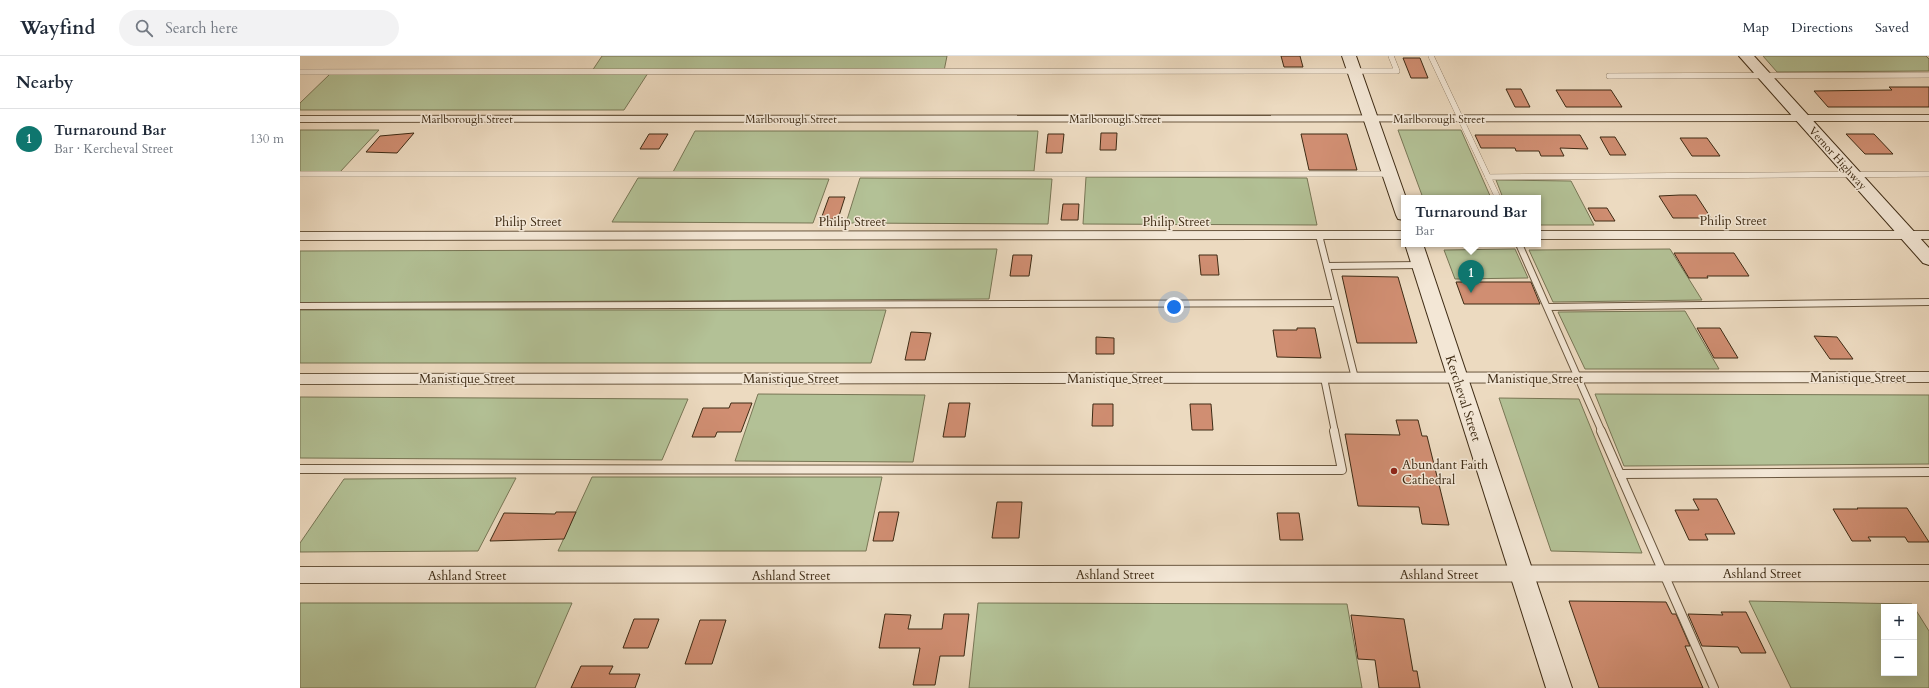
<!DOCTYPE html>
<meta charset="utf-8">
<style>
:root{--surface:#fff;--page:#f2f2f3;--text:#1f2937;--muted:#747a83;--line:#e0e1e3;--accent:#0f766e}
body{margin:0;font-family:Cardo,serif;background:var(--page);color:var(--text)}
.controls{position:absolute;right:12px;bottom:12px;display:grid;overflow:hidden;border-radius:0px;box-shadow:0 4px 16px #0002}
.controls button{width:36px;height:36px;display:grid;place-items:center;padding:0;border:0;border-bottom:1px solid var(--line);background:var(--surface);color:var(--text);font:20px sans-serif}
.you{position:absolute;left:874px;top:251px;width:14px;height:14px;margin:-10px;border:3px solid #fff;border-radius:50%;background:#1a73e8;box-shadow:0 0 0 6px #1a73e833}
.badge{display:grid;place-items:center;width:26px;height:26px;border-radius:50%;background:var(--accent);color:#fff;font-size:13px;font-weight:700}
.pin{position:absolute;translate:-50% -33px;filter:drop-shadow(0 1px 2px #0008)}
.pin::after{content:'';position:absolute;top:21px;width:14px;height:12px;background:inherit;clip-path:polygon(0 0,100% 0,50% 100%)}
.popup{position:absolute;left:1101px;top:139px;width:140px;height:52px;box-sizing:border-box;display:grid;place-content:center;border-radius:0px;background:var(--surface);filter:drop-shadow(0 1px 3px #0005);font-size:13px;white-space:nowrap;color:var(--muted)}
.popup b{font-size:15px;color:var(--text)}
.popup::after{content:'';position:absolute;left:50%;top:100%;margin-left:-8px;border:8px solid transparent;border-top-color:var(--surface)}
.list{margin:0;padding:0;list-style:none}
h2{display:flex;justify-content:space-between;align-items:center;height:52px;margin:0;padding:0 16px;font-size:17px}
h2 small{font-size:13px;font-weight:400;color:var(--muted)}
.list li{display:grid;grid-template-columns:26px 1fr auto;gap:12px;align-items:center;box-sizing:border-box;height:60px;padding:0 16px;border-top:1px solid var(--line)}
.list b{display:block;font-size:15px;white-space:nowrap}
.list p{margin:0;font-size:13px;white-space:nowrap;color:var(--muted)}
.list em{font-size:13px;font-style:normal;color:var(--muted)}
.icon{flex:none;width:22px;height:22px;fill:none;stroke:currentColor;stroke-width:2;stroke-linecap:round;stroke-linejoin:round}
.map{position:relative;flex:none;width:1629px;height:632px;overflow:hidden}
header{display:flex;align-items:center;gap:24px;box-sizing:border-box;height:56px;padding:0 20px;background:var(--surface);border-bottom:1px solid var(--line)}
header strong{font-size:19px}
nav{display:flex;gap:22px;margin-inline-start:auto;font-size:14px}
.search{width:280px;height:36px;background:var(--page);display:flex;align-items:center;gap:10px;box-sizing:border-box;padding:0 14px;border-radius:22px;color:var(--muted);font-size:15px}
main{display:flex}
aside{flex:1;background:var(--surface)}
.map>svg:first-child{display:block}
.green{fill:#b3c196;stroke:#787655;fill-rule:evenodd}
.building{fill:#d08e72;stroke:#3e2b14}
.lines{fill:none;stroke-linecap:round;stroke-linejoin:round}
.lane-far2-casing{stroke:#6a573f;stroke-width:6}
.lane-far1-casing{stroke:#6a573f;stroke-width:8}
.lane-casing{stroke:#6a573f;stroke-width:10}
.street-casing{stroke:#6a573f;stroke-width:2}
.secondary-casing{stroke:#3e2b14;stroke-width:2}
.lane-far2{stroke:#f3e7d6;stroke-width:5.5}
.lane-far1{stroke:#f3e7d6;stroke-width:6}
.lane{stroke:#f3e7d6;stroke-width:8}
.street{fill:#f3e7d6;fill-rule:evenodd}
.secondary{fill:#f3e7d6;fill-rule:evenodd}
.poi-dot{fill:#8f2418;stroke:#f3e7d6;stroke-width:1.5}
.labels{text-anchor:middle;stroke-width:3;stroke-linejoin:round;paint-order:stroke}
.far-street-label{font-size:11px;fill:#3e2b14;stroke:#f3e7d6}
.street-label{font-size:13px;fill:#3e2b14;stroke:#f3e7d6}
.poi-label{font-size:13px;fill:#3e2b14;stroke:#f3e7d6;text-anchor:start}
</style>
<header>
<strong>Wayfind</strong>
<div class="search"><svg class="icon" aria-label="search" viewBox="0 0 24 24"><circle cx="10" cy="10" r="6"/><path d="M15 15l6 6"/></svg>Search here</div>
<nav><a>Map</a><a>Directions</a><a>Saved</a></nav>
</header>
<main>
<aside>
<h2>Nearby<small></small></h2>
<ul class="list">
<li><span class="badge">1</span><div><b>Turnaround Bar</b><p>Bar · Kercheval Street</p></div><em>130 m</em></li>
</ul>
</aside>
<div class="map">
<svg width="1629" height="632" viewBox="0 0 1629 632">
<rect width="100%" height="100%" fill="#ecdac0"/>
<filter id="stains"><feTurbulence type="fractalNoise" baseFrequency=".005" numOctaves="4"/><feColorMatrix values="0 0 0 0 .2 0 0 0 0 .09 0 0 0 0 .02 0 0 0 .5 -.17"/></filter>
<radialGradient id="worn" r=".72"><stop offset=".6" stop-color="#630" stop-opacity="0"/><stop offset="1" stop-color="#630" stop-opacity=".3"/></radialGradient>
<!-- green -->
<g class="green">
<polygon points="302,0 647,0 644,15 292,15"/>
<polygon points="1463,0 1626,0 1629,3 1629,15 1477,16"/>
<polygon points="348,17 324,54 0,54 0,47 30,18"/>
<polygon points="0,74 79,74 40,116 0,116"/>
<polygon points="1098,74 1161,74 1191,142 1123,142"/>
<polygon points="395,75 738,75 734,115 373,116"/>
<polygon points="786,121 1007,122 1017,169 783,168"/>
<polygon points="338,122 529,123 513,167 312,166"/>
<polygon points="560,122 752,123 748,168 546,167"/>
<polygon points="1196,124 1271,125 1294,169 1238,169 1238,142 1203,142"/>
<polygon points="697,193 689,243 0,247 0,195"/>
<polygon points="1215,193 1228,222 1155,223 1144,194"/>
<polygon points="1370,193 1402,244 1253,246 1229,194"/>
<polygon points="0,254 586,254 571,307 0,307"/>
<polygon points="1385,255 1419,313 1285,313 1258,256"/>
<polygon points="458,338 625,339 613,406 435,405"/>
<polygon points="1295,338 1629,339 1629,408 1324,410"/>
<polygon points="0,341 388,343 362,404 0,402"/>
<polygon points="1199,342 1279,343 1342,497 1251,495"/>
<polygon points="292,421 582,421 566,495 258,495"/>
<polygon points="216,422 178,495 0,496 0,487 44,423"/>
<path d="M1449,545L1612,548L1629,575V632H1491ZM1584,551H1614V617H1584Z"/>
<polygon points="0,547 272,547 235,632 0,632"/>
<polygon points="678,547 1047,548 1062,632 669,632"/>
</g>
<!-- building -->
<g class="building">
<polygon points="981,0 1000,0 1003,11 984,11"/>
<polygon points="1103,2 1120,2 1128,22 1111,22"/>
<polygon points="1589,31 1629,31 1629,51 1528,51 1514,35 1592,34"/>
<polygon points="1206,33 1221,33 1230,51 1215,51"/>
<polygon points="1256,34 1311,34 1322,51 1266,51"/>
<polygon points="114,77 97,97 66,96 80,80"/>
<polygon points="801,77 817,77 816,94 800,94"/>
<polygon points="349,78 368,78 359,93 340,93"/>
<polygon points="748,78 764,78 762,97 746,97"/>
<polygon points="1001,78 1047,78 1057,114 1009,114"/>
<polygon points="1546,78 1574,78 1593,98 1565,98"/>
<polygon points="1175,79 1280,79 1288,93 1260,92 1264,100 1241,100 1239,95 1216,95 1215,92 1181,92"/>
<polygon points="1300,81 1315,81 1326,99 1310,99"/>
<polygon points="1380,82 1407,82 1420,100 1392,100"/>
<polygon points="1380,139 1396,139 1411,162 1373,162 1359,140"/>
<polygon points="529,141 545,141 538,163 521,163"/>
<polygon points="763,148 779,148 778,164 761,164"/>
<polygon points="1288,152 1307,152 1315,165 1295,165"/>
<polygon points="1374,197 1434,197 1449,220 1407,220 1408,222 1389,222"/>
<polygon points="713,199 732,199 729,220 710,220"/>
<polygon points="899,199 917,199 919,219 901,219"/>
<polygon points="1042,220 1098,221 1117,287 1057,287"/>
<polygon points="1156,226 1231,226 1240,248 1164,248"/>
<polygon points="997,272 1015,272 1021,302 977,301 973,274 997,274"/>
<polygon points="1397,272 1420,272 1438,302 1414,302"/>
<polygon points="611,276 631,277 625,304 605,304"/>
<polygon points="1514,280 1537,281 1553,303 1530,303"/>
<polygon points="796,281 814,282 814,298 796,298"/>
<polygon points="431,347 452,347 441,376 417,376 415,381 392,381 403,352 429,352"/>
<polygon points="649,347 670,347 665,381 643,381"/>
<polygon points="793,348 813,348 813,370 792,370"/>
<polygon points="890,348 911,348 913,374 892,374"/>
<polygon points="1096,364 1118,364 1122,380 1127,380 1149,469 1122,468 1119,451 1058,450 1045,378 1100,379"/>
<polygon points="1393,443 1417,443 1435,478 1405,478 1408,484 1389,484 1375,454 1399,454"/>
<polygon points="697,446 722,446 719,482 692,482"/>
<polygon points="1557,452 1607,452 1629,486 1608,486 1605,481 1568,481 1571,485 1552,485 1533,453 1558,453"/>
<polygon points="256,456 276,456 264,483 190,485 204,457 255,458"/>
<polygon points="579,456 599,456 593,485 573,485"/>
<polygon points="977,457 999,457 1003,484 980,484"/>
<polygon points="1269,545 1366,546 1372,558 1376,558 1390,590 1385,590 1403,632 1299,632"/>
<polygon points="1421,556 1446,556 1466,597 1441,597 1438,591 1402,590 1388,558 1423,559"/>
<polygon points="585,558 611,559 608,573 642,573 644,558 669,558 664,600 640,600 635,629 613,629 620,592 579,592"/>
<polygon points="1051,559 1104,563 1113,615 1117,615 1120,632 1079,632 1075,604 1058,603"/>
<polygon points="334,563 359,563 348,592 323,592"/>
<polygon points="400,564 426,564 412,608 385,608"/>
<polygon points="281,610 313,610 309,618 340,618 335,632 271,632"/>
</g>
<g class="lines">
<!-- lane-far2 casing -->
<g class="lane-far2-casing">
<g id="lane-far2">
<polyline points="1131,0 1198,142"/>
<polyline points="0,16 1097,15 1091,0"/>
<polyline points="1309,20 1629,19"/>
<polyline points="0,118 1090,118"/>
<polyline points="1188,121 1629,118"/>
</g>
</g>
<!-- lane-far1 casing -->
<g class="lane-far1-casing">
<g id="lane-far1">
<polyline points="1019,179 1055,322"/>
<polyline points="1219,188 1302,376"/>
<polyline points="1027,210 1120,209"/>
<polyline points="0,250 1036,247"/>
<polyline points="1248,251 1629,246"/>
<polyline points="1024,322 1035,376"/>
</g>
</g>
<!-- lane casing -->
<g class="lane-casing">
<g id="lane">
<polyline points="1301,375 1414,632"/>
<polyline points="0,413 1042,414 1034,375"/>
<polyline points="1320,418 1629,416"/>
</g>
</g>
<!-- street casing -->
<g class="street-casing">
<g id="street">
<polygon points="1629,59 1629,65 0,66 0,60"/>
<polygon points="1104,175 1104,183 0,184 0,176"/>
<rect x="1238" y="175" width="391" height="8"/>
<polygon points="1629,316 1629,326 0,328 0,318"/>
<polygon points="1629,509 1629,525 0,527 0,511"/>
</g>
</g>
<!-- secondary casing -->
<g class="secondary-casing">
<g id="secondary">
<polygon points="1042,0 1056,0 1106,142 1104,142 1104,164 1098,163 1096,159"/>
<polygon points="1439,0 1454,0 1629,192 1629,209 1623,207"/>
<polygon points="1105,188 1123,188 1272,632 1246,632"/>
</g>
</g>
<!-- lane-far2 -->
<use href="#lane-far2" class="lane-far2"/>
<!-- lane-far1 -->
<use href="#lane-far1" class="lane-far1"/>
<!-- lane -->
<use href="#lane" class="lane"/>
<!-- street -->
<use href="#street" class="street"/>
<!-- secondary -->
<use href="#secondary" class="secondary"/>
</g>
<!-- markers -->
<circle class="poi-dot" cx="1094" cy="415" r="4"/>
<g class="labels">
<!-- far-street labels -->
<g class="far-street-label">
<text x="167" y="67">Marlborough Street</text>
<text x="491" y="67">Marlborough Street</text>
<text x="815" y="67">Marlborough Street</text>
<text x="1139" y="67">Marlborough Street</text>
<text transform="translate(1538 102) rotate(48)" y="4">Vernor Highway</text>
</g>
<!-- street labels -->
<g class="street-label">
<text x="1433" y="169">Philip Street</text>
<text x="228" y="170">Philip Street</text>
<text x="552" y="170">Philip Street</text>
<text x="876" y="170">Philip Street</text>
<text x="1558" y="326">Manistique Street</text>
<text x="167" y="327">Manistique Street</text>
<text x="491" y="327">Manistique Street</text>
<text x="815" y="327">Manistique Street</text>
<text x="1235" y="327">Manistique Street</text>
<text transform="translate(1164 342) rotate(72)" y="5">Kercheval Street</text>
<text x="1462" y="522">Ashland Street</text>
<text x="815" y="523">Ashland Street</text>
<text x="1139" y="523">Ashland Street</text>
<text x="167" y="524">Ashland Street</text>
<text x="491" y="524">Ashland Street</text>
</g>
<!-- poi labels -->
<g class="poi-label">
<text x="1102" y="413">Abundant Faith<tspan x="1102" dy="15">Cathedral</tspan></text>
</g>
</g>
<rect width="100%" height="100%" filter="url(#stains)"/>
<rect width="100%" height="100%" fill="url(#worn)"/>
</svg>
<div class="controls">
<button>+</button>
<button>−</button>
</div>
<div class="you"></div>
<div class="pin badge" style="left:1171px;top:237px">1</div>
<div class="popup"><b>Turnaround Bar</b>Bar</div>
</div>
</main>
